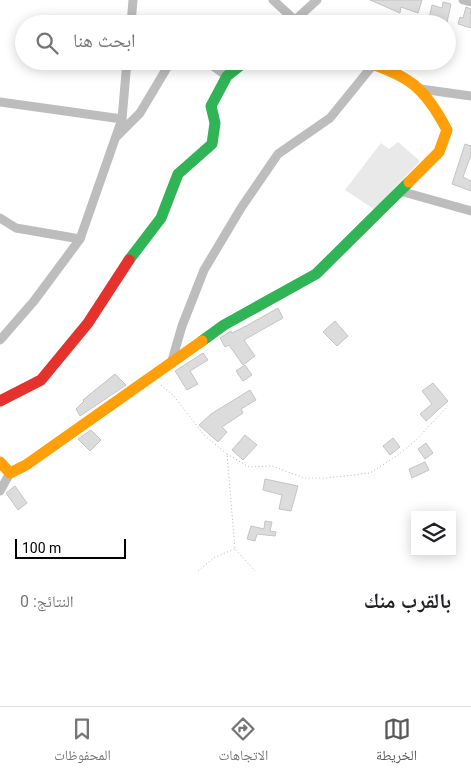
<!DOCTYPE html>
<html lang="ar">
<meta charset="utf-8">
<style>
:root{--surface:#fff;--page:#f6f6f6;--text:#202124;--muted:#757577;--line:#e0e0e0;--accent:#595959}
body{margin:0;font-family:Roboto,"Noto Naskh Arabic",sans-serif;background:var(--page);color:var(--text);direction:rtl}
.controls{position:absolute;right:15px;bottom:15px;display:grid;overflow:hidden;border-radius:0px;box-shadow:0 2px 12px #0003}
.controls button{width:45px;height:45px;display:grid;place-items:center;padding:0;border:0;border-bottom:1px solid var(--line);background:var(--surface);color:var(--text);font:25px sans-serif}
.scale{position:absolute;left:15px;bottom:12px;width:111px;box-sizing:border-box;padding-left:5px;border:2px solid #000;border-top:0;font-size:14px;line-height:18px;white-space:nowrap;color:#000;-webkit-text-stroke:4px #fff;paint-order:stroke}
.list{margin:0;padding:0;list-style:none}
h2{display:flex;justify-content:space-between;align-items:center;height:65px;margin:0;padding:0 20px;font-size:21px}
h2 small{font-size:16px;font-weight:400;color:var(--muted)}
.icon{flex:none;width:28px;height:28px;fill:none;stroke:currentColor;stroke-width:2;stroke-linecap:round;stroke-linejoin:round}
.map{position:relative;flex:none;width:471px;height:571px;overflow:hidden;direction:ltr}
.search{position:absolute;background:var(--surface);box-shadow:0 2px 12px #0003;left:15px;right:15px;top:15px;height:55px;display:flex;align-items:center;gap:12px;box-sizing:border-box;padding:0 18px;border-radius:28px;color:var(--muted);font-size:19px}
.sheet{height:135px;background:var(--surface)}
nav{display:flex;justify-content:space-around;align-items:center;box-sizing:border-box;height:70px;border-top:1px solid var(--line);background:var(--surface);font-size:14px;color:var(--muted)}
nav a{display:grid;justify-items:center;gap:2px}
nav .on{color:var(--accent)}
.map>svg:first-child{display:block}
.green{fill:#e9e9e9}
.building{fill:#dcdcdc;stroke:#c4c4c4}
.lines{fill:none;stroke-linecap:round;stroke-linejoin:round}
.path{stroke:#b8b8b8;stroke-width:1;stroke-dasharray:1 2.5;stroke-linecap:butt}
.street{stroke:#bdbdbd;stroke-width:9}
.fast{stroke:#30b455;stroke-width:11}
.slow{stroke:#ff9f0a;stroke-width:11}
.jam{stroke:#e5322d;stroke-width:11}
</style>
<div class="map">
<svg width="471" height="571" viewBox="0 0 471 571">
<rect width="100%" height="100%" fill="#fff"/>
<!-- green -->
<polygon class="green" points="398,142 420,161 374,209 345,190 381,143 389,149"/>
<!-- building -->
<g class="building">
<polygon points="370,0 422,0 418,13 401,7 400,13"/>
<polygon points="443,2 451,4 447,22 429,18 432,5 442,8"/>
<polygon points="466,7 471,9 471,28 458,24 460,17 463,18"/>
<polygon points="465,144 471,146 471,155 463,177 471,181 471,191 452,184"/>
<polygon points="278,308 283,318 244,340 255,356 243,365 229,345 225,347 220,338 231,331 232,333 246,326"/>
<polygon points="335,321 348,336 337,346 323,332"/>
<polygon points="203,353 208,360 190,371 198,384 187,390 175,371"/>
<polygon points="245,365 252,375 243,381 236,371"/>
<polygon points="115,374 126,385 80,416 76,409 84,401 83,400"/>
<polygon points="433,383 448,401 426,421 420,414 432,404 422,391"/>
<polygon points="250,390 256,400 241,409 243,413 222,427 227,432 218,442 199,425 211,414"/>
<polygon points="91,430 101,440 90,451 78,439"/>
<polygon points="245,435 257,445 243,460 232,450"/>
<polygon points="393,438 400,447 390,455 383,446"/>
<polygon points="426,443 433,453 425,459 418,449"/>
<polygon points="425,462 429,470 412,478 409,469"/>
<polygon points="265,479 298,486 291,511 279,509 282,495 263,490"/>
<polygon points="15,486 27,503 18,510 6,493"/>
<polygon points="265,521 272,522 270,531 276,532 275,536 257,534 255,541 247,539 251,526 264,529"/>
</g>
<g class="lines">
<!-- path -->
<g class="path">
<polyline points="161,385 173,395 204,435 227,454 235,549 255,571"/>
<polyline points="227,454 249,467 272,466 304,478 327,478 370,473 398,455 415,441 448,406"/>
<polyline points="198,571 215,557 235,549"/>
</g>
<!-- street -->
<g class="street">
<polyline points="273,0 299,24"/>
<polyline points="463,0 471,2"/>
<polyline points="294,21 317,0"/>
<polyline points="131,24 133,0"/>
<polyline points="281,24 288,15"/>
<polyline points="206,61 227,76"/>
<polyline points="421,89 471,96"/>
<polyline points="0,102 122,119"/>
<polyline points="117,136 140,113 171,61"/>
<polyline points="400,191 471,211"/>
<polyline points="0,218 16,228 80,239"/>
<polyline points="0,340 34,301 80,239 122,119 127,61"/>
<polyline points="171,364 182,326 204,270 241,208 278,154 330,118 373,65"/>
<polyline points="0,491 10,473"/>
</g>
<!-- fast -->
<g class="fast">
<polyline points="129,260 161,218 178,174 212,144 215,123 211,106 227,76 246,61"/>
<polyline points="202,341 224,325 316,274 409,182"/>
</g>
<!-- slow -->
<g class="slow">
<path d="M363,61C409,76 424,86 447,130L439,152L409,182"/>
<polyline points="0,462 10,473 26,465 202,341"/>
</g>
<!-- jam -->
<polyline class="jam" points="0,401 41,380 88,323 129,260"/>
</g>
</svg>
<div class="controls">
<button><svg class="icon" aria-label="layers" viewBox="0 0 24 24"><path d="M12 4l9 5-9 5-9-5zM3 14l9 5 9-5"/></svg></button>
</div>
<div class="scale">100 m</div>
<div class="search"><svg class="icon" aria-label="search" viewBox="0 0 24 24"><circle cx="10" cy="10" r="6"/><path d="M15 15l6 6"/></svg>ابحث هنا</div>
</div>
<section class="sheet">
<h2>بالقرب منك<small>النتائج: 0</small></h2>
<ul class="list">
</ul>
</section>
<nav>
<a class="on"><svg class="icon" aria-label="map" viewBox="0 0 24 24"><path d="M3 6l6-2 6 2 6-2v14l-6 2-6-2-6 2zM9 4v14M15 6v14"/></svg>الخريطة</a>
<a><svg class="icon" aria-label="directions" viewBox="0 0 24 24"><path d="M12 3l9 9-9 9-9-9zM9 14v-3h6M13 9l2 2-2 2"/></svg>الاتجاهات</a>
<a><svg class="icon" aria-label="saved" viewBox="0 0 24 24"><path d="M7 4h10v16l-5-4-5 4z"/></svg>المحفوظات</a>
</nav>
